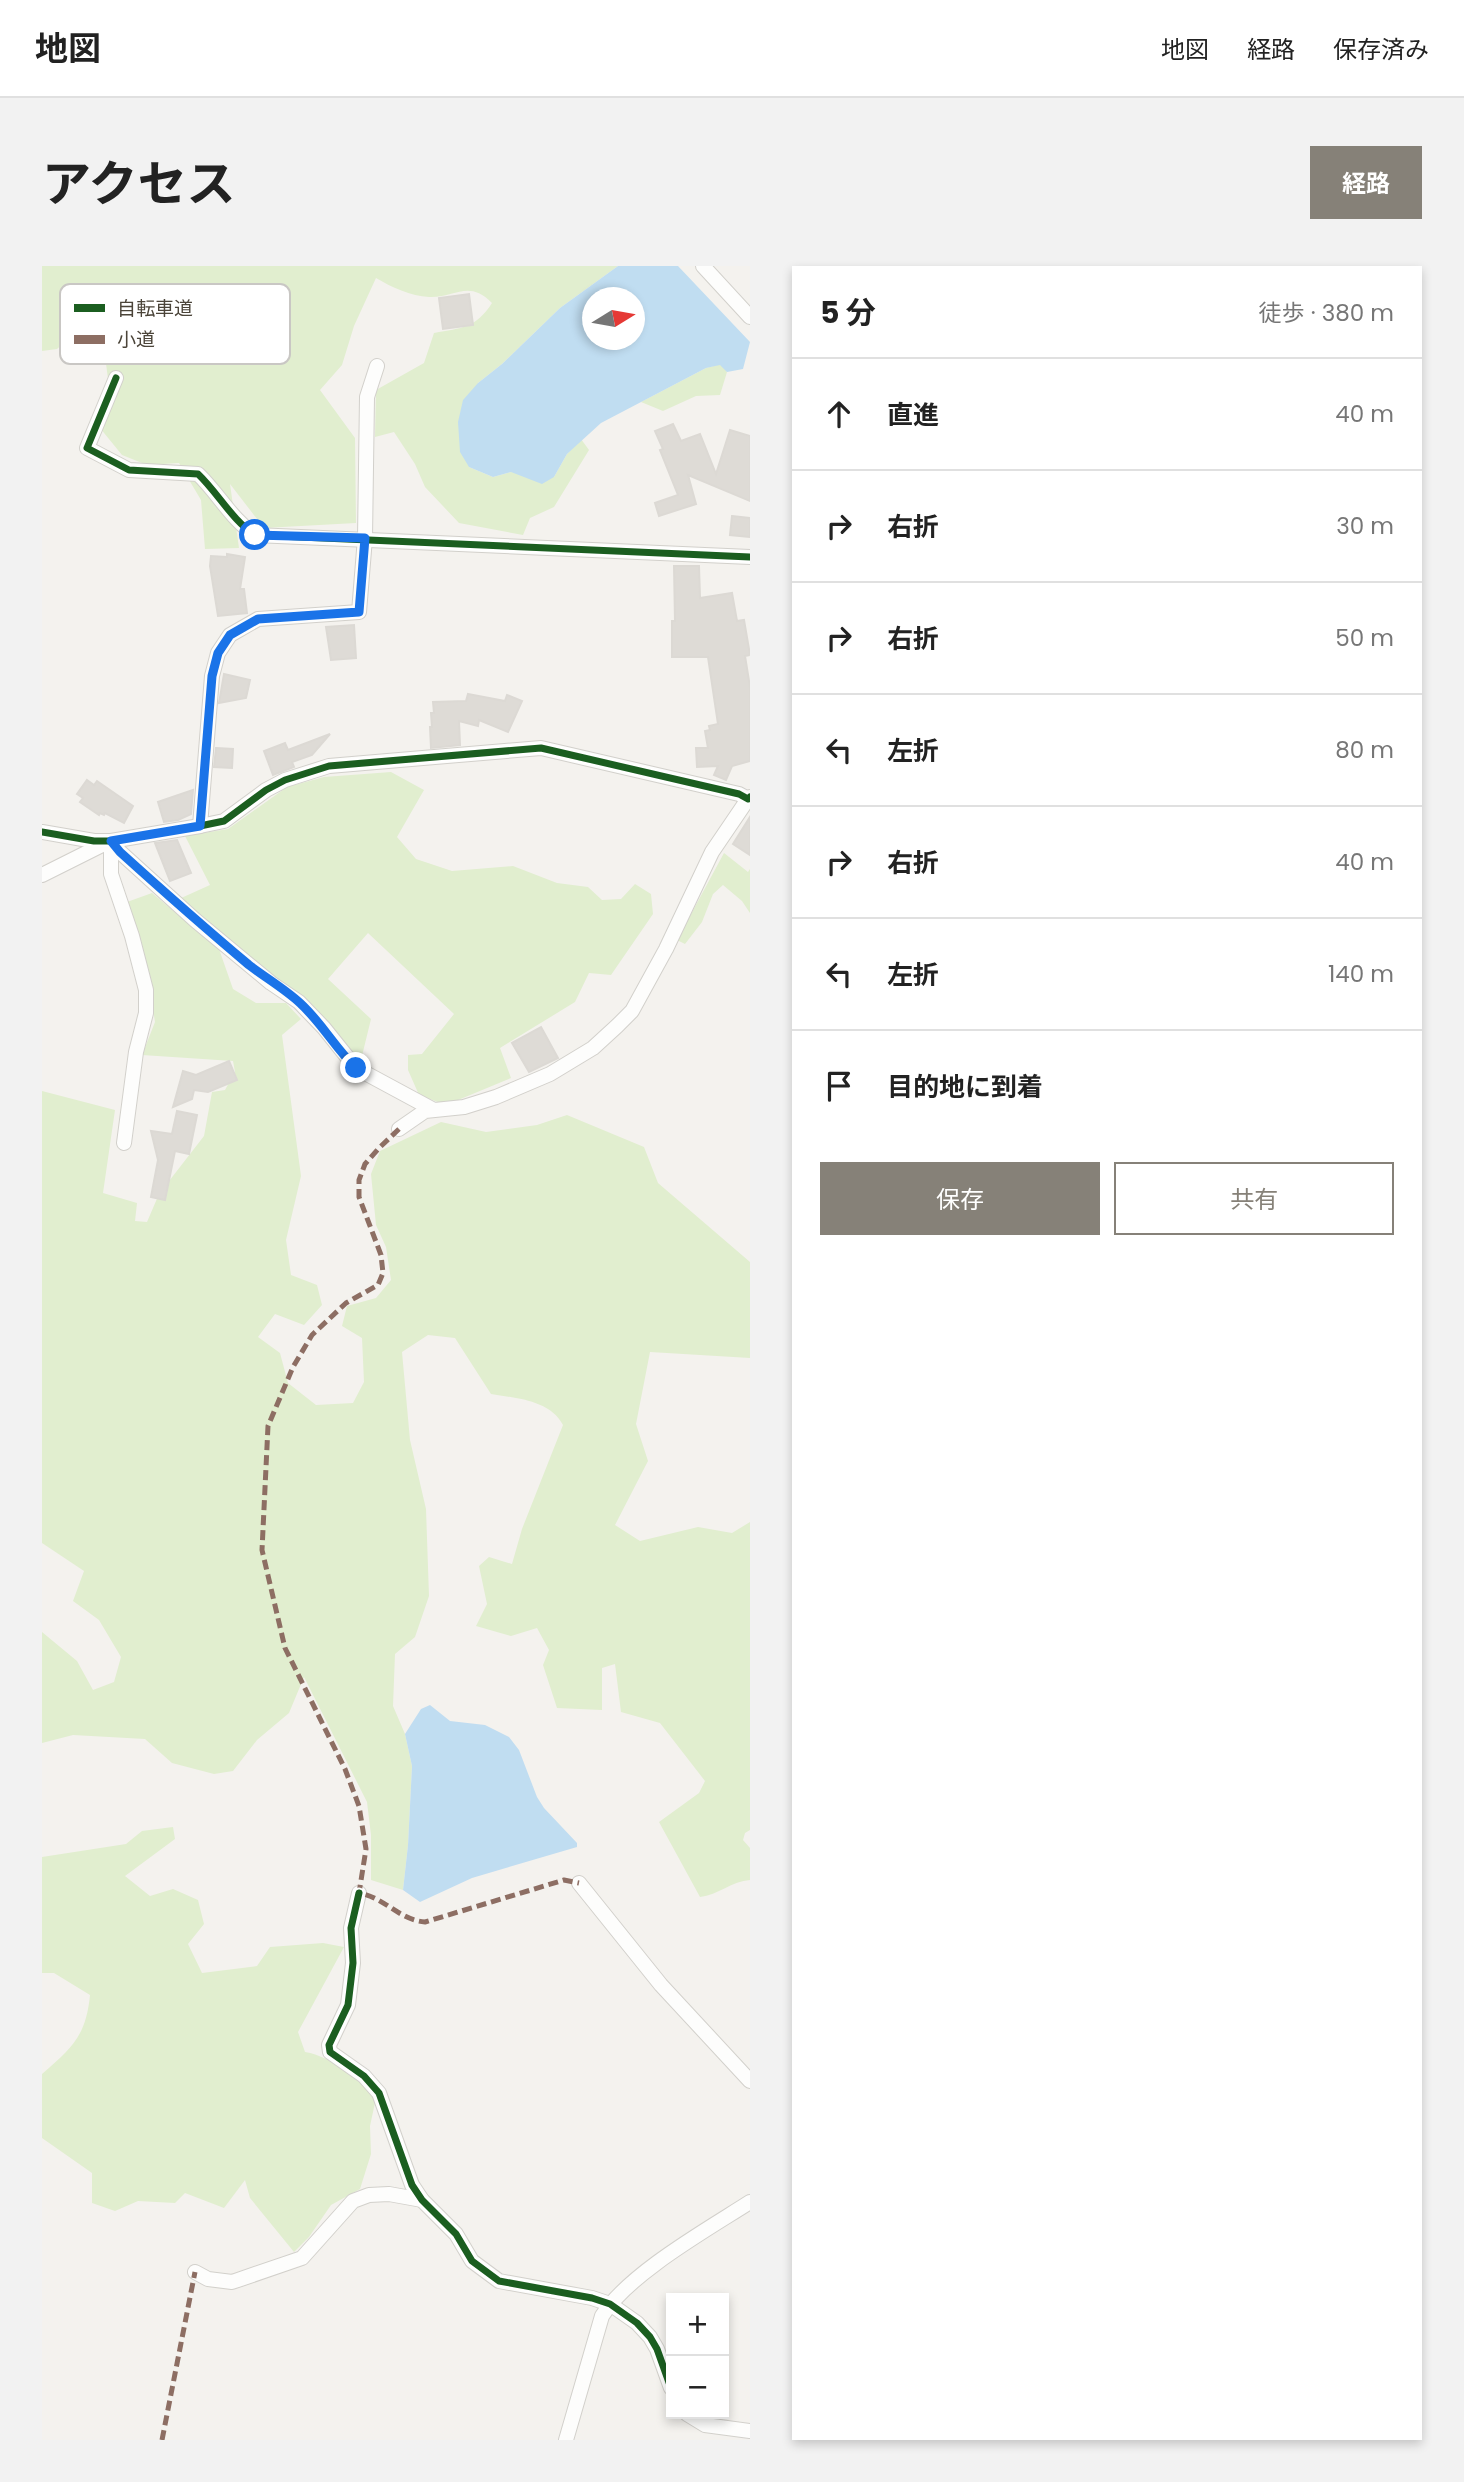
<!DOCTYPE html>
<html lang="ja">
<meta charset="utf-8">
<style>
:root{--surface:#fff;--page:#f2f2f2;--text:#222;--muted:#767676;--line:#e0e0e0;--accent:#868178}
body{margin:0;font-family:Poppins,"Noto Sans JP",sans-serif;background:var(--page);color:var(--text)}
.controls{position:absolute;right:21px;bottom:21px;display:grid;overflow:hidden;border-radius:0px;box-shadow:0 4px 10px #0003}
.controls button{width:63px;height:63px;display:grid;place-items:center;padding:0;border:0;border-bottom:2px solid var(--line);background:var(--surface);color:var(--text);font:35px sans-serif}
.compass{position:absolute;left:540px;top:21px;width:63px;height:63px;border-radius:50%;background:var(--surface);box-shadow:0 4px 10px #0003;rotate:79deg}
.stop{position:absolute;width:21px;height:21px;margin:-16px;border:5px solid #1a73e8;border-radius:50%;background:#fff}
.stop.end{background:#1a73e8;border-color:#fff;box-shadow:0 2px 7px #0008}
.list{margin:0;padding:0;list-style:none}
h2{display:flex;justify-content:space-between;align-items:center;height:91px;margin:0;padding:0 28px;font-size:30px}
h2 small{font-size:23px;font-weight:400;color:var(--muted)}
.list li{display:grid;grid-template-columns:46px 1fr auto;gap:21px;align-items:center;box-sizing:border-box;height:112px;padding:0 28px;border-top:2px solid var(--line)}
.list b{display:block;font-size:26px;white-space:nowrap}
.list em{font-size:23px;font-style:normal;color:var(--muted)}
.actions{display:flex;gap:14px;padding:21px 28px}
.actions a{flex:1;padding:16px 0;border:2px solid var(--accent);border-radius:0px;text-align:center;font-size:24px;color:var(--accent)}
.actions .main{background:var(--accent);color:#fff}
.icon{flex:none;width:38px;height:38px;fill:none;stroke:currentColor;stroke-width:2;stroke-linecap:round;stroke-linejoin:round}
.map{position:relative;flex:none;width:708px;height:2174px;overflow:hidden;border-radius:0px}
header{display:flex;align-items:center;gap:42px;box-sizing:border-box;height:98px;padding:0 35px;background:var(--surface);border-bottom:2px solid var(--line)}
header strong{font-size:33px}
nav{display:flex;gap:38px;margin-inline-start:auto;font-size:24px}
.intro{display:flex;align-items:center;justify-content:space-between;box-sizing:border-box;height:168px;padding:0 42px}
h1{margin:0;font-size:49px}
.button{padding:18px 32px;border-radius:0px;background:var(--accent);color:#fff;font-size:24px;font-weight:700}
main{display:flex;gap:42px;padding:0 42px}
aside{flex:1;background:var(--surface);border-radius:0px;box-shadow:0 4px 10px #0003}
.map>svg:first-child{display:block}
.green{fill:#e1eecf}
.water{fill:#c0ddf1;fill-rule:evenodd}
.building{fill:#dedbd6;stroke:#dcd9d4;stroke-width:2}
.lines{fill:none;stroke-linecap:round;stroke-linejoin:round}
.street-casing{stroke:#d2d0cb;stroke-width:16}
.street{stroke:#fdfdfc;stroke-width:14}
.quiet{stroke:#8d6e63;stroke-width:5;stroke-dasharray:10 5;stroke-linecap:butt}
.cycleway-casing{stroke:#fff;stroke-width:11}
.cycleway{stroke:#1b5e20;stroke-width:7}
.route{stroke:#1a73e8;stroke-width:9}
.key{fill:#fff;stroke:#c9c7c4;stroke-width:2}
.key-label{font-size:19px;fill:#4b4439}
</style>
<header>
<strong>地図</strong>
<nav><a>地図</a><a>経路</a><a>保存済み</a></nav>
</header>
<div class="intro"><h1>アクセス</h1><a class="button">経路</a></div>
<main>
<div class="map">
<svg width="708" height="2174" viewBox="0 0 708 2174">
<rect width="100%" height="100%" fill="#f4f2ee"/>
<!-- green -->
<g class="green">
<path d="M0,0H576L518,42L460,98L436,117L427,201L451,211L469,206L512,211L525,188L539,173L547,184L512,241L488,252L481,269L417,257L383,221L373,198L352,166L333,171L334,124L382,97L392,67C420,62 434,62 450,37C426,13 414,32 387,31C369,30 349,21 334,12L312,60L300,99L278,124L313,172L314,257L222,262L188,218L197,282L163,283L159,234L137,197L105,199L80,189L58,162L67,120L62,83L33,67L15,83L0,85Z"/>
<polygon points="679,98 685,106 678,129 654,130 621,145 599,136 664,102"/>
<polygon points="349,506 382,524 355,571 374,593 410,605 471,600 515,617 546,621 560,634 579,633 593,618 609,628 611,648 569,709 547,707 533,736 458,782 469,812 404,839 377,829 366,804 366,789 380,788 412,748 326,667 286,713 329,753 319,794 295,773 268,738 180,670 137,633 168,619 143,570 186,563 245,521 282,511"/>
<polygon points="682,587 706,606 708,603 708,647 700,635 681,619 671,628 660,656 643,678 635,674"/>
<path d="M110,627L177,683L191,723L214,737H244L259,753L240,769L259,910L244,974L249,1009L275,1019L280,1039L262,1059L233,1048L216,1071L238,1087L246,1117L274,1139L311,1137L322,1116L320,1072L300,1060L305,1040L334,1032L349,1014L344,981L334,959L329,908L338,885L399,856L444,866L495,859L525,849L602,881L616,917L708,996V1092L608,1086L594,1158L606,1195L573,1259L598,1275L656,1261L690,1267L708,1256V1564L703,1567L701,1574L708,1582V1614C690,1615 676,1629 658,1631L617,1556L657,1527L663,1515L618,1457L579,1446L573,1398L560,1402V1444L515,1442L501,1399L507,1384L495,1362L469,1370L434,1360L445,1338L437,1300L447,1291L470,1298L480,1263L521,1159C508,1134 473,1132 449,1128L413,1072L386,1069L360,1086L368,1174L384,1243L387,1330L373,1371L353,1388L351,1440L363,1468L370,1500L366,1579L361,1624L329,1614V1569L325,1536L262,1411L247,1447L215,1474L191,1505L172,1508L130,1497L103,1473L31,1469L0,1477V1366L35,1395L51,1424L72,1416L79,1391L57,1354L31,1335L42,1305L0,1277V825L73,844L61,927L95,937L93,955L105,956L117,928L162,870L170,826L183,824L193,806L191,795L100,789L113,756L104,701L85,636Z"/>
<path d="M131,1561L133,1573L83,1610L108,1630L131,1623L156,1634L162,1658L146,1678L160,1707L215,1700L228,1681L281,1677L302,1681L256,1766L263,1786C291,1791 314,1812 334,1832L328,1860L329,1888L318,1923L289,1939L267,1971L252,1986L208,1932L203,1914L182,1942L143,1927L133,1937L96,1935L73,1945L50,1937V1907L0,1872V1808C30,1782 44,1770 48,1729L12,1707H0V1591L84,1578L100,1565Z"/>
</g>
<!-- water -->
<g class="water">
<path d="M576,0H636L708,76L701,103L685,106L678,99L664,102L559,157L525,188L512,211L500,218L469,206L451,211L427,201L418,186L416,156L421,134L436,117L460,98L518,42ZM550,32H592V74H550Z"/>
<polygon points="388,1439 408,1455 443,1459 467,1471 477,1484 495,1531 502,1542 535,1577 535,1581 430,1612 378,1636 361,1624 366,1579 370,1500 363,1468 379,1443"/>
</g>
<!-- building -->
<g class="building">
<polygon points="427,28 431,59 401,63 397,32"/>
<polygon points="631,158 639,175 658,168 674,208 688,164 708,170 708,235 646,209 654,238 617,250 613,237 636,229 618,184 621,183 613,165"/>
<polygon points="690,250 708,252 708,271 688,269"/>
<polygon points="185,288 203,291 198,323 202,323 205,347 176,350 168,300 169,290 185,291"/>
<polygon points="632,300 657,300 658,332 690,327 695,355 702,354 708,389 703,390 708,421 708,495 690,500 684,514 672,509 676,500 655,501 654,482 666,482 663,465 668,464 667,460 676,458 666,391 630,391 630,355 633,355"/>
<polygon points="312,359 314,392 289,394 284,361"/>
<polygon points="182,408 208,414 204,432 177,437"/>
<polygon points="426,428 463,435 465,429 480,435 466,466 437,454 436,460 417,455 418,479 389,482 388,461 390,461 389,447 392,447 391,436 424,435"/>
<polygon points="288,468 270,489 250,496 252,501 231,509 222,485 243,477 246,484"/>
<polygon points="174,482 191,483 190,502 172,501"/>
<polygon points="45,514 52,519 55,515 91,540 82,557 63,547 62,549 58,547 57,549 38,536 41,532 35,528"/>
<polygon points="151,524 149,548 136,554 122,556 116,536"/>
<polygon points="708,551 708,589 691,578"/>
<polygon points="135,574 149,607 128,615 113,577"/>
<polygon points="499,761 516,792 487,806 470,777"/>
<polygon points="187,795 195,814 166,826 152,824 150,833 131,841 141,805 154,809"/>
<polygon points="135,845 155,849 147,888 133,885 123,934 109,931 116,894 109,865 130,868"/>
</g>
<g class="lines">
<!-- street casing -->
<g class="street-casing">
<g id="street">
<polyline points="661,0 708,51"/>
<path d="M74,112L45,182L87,204L156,208C176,227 190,254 213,269L708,291"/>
<polyline points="158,560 170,410 176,387 188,369 216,353 317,346 323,272 325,131 335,100"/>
<polyline points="0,566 52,575 69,575 158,560 182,555 224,524 243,514 287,500 499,482 697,528 706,533 708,531"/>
<polyline points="69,575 78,586 153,654 229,717 257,736 282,762 314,802 390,843"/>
<polyline points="69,575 69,608 90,670 104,724 104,747 94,786 82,877"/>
<polyline points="0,609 68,575"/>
<polyline points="357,863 383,845 422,841 454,831 508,808 551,782 575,760 590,745 624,683 670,586 706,533"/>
<polyline points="537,1617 619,1719 708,1815"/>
<polyline points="317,1627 309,1662 311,1697 306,1739 287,1779 288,1786 322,1810 337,1827 370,1919 380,1934 414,1968 430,1995 457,2015 550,2032 568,2038 595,2057 608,2071 615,2083 629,2122"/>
<polyline points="153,2006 166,2013 190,2016 260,1992 311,1935 327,1929 347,1928 380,1934"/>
<polyline points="645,2148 663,2159 708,2165"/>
<path d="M524,2174L560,2050C586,2008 666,1963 708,1936"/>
</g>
</g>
<!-- street -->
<use href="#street" class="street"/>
<!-- quiet -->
<g class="quiet">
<path d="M357,863L337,882L323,898L317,914V931L339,989L341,1007L336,1019L304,1037L270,1069L251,1101L226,1160L220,1284L243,1382L303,1503L317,1540L324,1583L317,1627C342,1631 357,1654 383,1656L522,1614L537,1617"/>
<polyline points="120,2174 153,2006"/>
</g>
<!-- cycleway casing -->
<g class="cycleway-casing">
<g id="cycleway">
<path d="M74,112L45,182L87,204L156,208C176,227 190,254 213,269L708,291"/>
<polyline points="0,566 52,575 69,575 158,560 182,555 224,524 243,514 287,500 499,482 697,528 706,533 708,531"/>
<polyline points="317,1627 309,1662 311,1697 306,1739 287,1779 288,1786 322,1810 337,1827 370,1919 380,1934 414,1968 430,1995 457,2015 550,2032 568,2038 595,2057 608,2071 615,2083 629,2122"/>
</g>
</g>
<!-- cycleway -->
<use href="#cycleway" class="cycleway"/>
</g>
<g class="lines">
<!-- route -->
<path class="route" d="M213,269L323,272L317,346L216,353L188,369L176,387L170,410L158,560L69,575L78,586C120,624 163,662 207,699C224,712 243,723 258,737C280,757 293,782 314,802"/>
</g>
<!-- legend -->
<rect x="18" y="18" width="230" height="80" rx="10" class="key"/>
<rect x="32" y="38" width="31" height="8" fill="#1b5e20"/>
<rect x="32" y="69" width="31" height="9" fill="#8d6e63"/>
<g class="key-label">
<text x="75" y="49">自転車道</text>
<text x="75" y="80">小道</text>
</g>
</svg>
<div class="controls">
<button>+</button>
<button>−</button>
</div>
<svg class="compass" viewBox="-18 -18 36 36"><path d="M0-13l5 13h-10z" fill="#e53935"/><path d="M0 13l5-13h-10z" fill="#767676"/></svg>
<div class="stop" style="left:213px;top:269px"></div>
<div class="stop end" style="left:314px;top:802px"></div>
</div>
<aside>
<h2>5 分<small>徒歩 · 380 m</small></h2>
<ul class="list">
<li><svg class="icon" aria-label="ahead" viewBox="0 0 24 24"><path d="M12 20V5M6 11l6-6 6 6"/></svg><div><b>直進</b></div><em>40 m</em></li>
<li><svg class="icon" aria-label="right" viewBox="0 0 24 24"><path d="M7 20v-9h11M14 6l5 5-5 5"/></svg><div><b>右折</b></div><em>30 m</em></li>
<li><svg class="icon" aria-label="right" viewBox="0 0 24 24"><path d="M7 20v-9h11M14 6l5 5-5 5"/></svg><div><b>右折</b></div><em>50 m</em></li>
<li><svg class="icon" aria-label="left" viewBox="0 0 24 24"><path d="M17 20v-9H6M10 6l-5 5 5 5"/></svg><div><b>左折</b></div><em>80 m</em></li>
<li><svg class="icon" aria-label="right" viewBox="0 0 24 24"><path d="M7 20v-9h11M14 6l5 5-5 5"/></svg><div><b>右折</b></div><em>40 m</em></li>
<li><svg class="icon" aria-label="left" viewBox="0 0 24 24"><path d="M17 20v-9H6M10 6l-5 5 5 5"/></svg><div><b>左折</b></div><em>140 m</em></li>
<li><svg class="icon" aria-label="arrive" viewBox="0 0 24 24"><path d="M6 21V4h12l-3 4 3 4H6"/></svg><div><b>目的地に到着</b></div></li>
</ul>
<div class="actions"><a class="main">保存</a><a>共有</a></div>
</aside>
</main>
